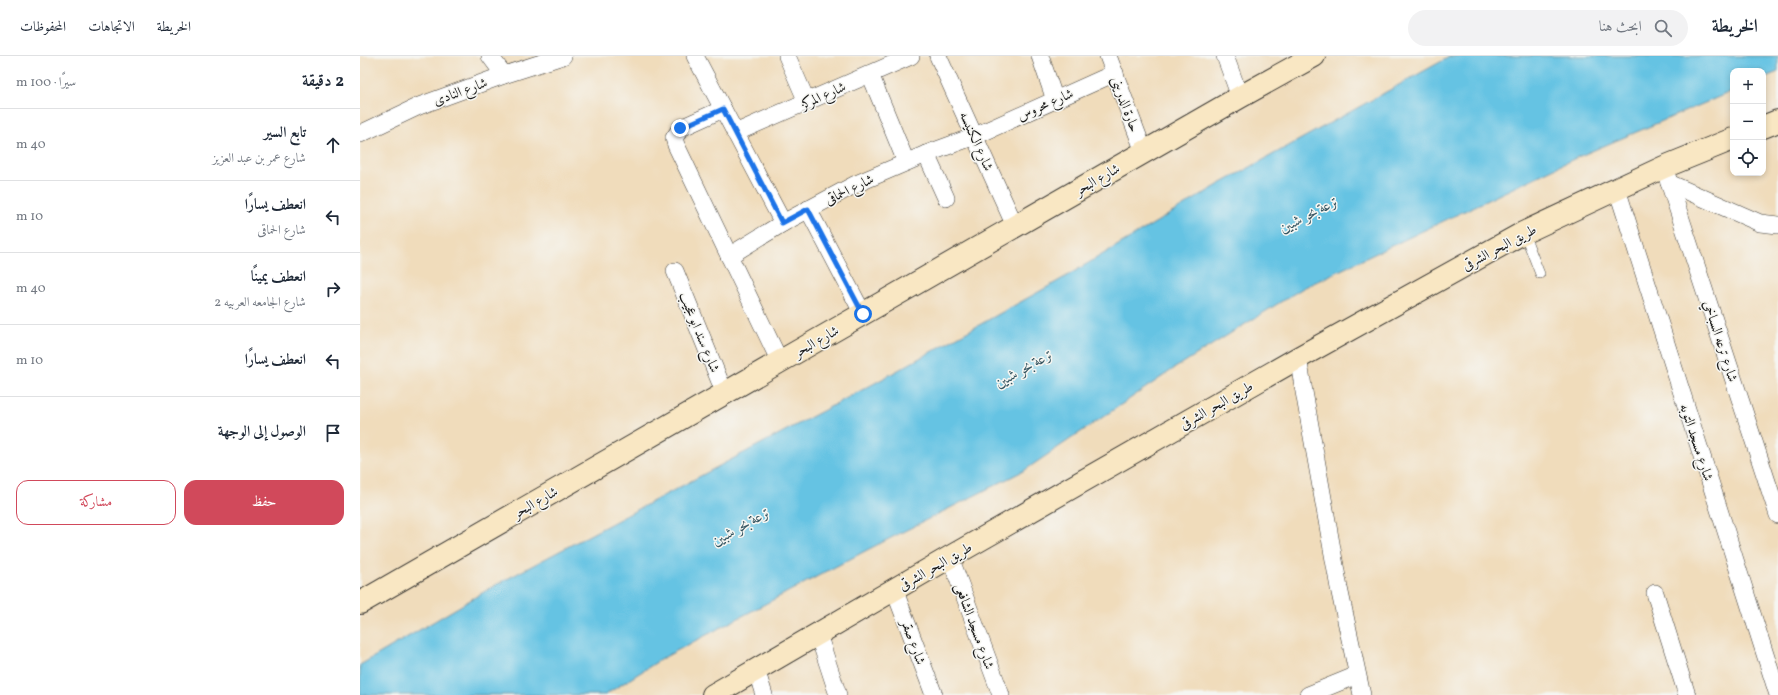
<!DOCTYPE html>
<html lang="ar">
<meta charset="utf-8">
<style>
:root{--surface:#fff;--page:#f2f2f3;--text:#1f2937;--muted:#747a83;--line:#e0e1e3;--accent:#d1495b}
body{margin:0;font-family:Vollkorn,Amiri,serif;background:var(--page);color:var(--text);direction:rtl}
.controls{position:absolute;right:12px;top:12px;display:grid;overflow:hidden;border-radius:8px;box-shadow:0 2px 6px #0003}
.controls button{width:36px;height:36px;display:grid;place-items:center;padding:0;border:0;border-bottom:1px solid var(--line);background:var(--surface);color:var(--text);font:20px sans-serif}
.stop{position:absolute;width:12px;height:12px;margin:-9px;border:3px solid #1a73e8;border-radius:50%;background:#fff}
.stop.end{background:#1a73e8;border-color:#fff;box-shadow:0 1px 4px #0008}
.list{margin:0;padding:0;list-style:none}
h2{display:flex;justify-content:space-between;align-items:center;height:52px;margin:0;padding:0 16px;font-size:17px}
h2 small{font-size:13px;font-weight:400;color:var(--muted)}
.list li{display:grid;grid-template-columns:26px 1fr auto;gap:12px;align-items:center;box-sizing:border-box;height:72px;padding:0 16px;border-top:1px solid var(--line)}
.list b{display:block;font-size:15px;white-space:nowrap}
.list p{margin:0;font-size:13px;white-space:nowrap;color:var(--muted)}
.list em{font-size:13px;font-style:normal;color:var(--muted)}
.actions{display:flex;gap:8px;padding:12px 16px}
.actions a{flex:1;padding:9px 0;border:1px solid var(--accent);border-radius:12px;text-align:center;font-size:14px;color:var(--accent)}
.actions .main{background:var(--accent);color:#fff}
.icon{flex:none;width:22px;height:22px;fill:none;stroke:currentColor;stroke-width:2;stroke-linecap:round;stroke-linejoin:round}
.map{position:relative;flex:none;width:1418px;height:639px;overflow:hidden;direction:ltr}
header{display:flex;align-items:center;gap:24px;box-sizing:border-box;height:56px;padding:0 20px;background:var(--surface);border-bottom:1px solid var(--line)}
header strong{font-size:19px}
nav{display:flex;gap:22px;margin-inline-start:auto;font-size:14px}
.search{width:280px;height:36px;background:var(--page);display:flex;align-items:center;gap:10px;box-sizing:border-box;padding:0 14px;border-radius:22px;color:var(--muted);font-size:15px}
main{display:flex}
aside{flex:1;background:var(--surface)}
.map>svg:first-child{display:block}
.water{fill:#65c3e3;stroke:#407080}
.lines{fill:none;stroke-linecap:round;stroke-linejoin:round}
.lane-casing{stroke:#3c3934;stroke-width:10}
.street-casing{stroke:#3c3934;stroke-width:18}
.secondary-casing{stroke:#3c3934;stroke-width:24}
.lane{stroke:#fff;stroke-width:9}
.street{stroke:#fff;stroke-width:17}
.secondary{stroke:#f9e7c3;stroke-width:22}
.route{stroke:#1a73e8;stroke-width:5}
.labels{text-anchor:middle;stroke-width:3;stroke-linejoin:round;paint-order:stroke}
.street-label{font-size:14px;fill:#1c1c1c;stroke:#f6f6f2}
.water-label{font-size:15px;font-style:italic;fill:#365662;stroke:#f6f6f2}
</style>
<header>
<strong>الخريطة</strong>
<div class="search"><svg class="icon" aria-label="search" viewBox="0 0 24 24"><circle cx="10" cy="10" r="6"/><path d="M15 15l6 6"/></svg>ابحث هنا</div>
<nav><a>الخريطة</a><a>الاتجاهات</a><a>المحفوظات</a></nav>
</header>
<main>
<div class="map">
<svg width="1418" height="639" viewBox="0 0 1418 639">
<rect width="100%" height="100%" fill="#f6f6f2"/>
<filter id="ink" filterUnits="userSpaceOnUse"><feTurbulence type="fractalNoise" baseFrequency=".025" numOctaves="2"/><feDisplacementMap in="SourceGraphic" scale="8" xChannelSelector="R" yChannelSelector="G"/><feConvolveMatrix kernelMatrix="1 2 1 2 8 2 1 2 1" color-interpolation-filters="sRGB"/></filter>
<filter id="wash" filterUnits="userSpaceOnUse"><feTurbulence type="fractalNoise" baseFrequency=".012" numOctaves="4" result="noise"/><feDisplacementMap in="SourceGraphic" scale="16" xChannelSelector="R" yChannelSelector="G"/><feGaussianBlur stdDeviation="0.9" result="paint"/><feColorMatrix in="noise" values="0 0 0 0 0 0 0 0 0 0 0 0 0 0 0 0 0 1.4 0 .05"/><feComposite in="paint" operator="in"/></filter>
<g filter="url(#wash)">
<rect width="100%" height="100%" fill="#f0dcbb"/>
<!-- water -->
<polygon class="water" points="1091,0 1418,0 1418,16 1403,22 1403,15 1373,15 1373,35 1220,100 943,232 815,312 665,414 509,493 303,602 245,639 0,639 0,609 134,530 515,327 700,224 858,129"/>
</g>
<g filter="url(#ink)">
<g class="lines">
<!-- lane casing -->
<g class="lane-casing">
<polyline id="lane" points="1164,177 1180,218"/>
</g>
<!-- street casing -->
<g class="street-casing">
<g id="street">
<polyline points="130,0 144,19"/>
<polyline points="335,0 423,167"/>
<polyline points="427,0 447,46"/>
<polyline points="578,0 655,170"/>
<polyline points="680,0 695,44"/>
<polyline points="748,0 784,96"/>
<polyline points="865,0 880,41"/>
<polyline points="510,18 546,106"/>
<polyline points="363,53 321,72 314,82 316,89 420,306"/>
<polyline points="375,77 551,0"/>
<polyline points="0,78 59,50 144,19 203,0"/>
<polyline points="566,98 586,142"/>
<polyline points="1304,111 1418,459"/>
<polyline points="1309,127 1400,167 1418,169"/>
<polyline points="1257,133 1418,639"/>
<polyline points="448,153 503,258"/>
<polyline points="369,200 423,167 496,128 566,98 615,80 755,17"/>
<polyline points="315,215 365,338"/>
<polyline points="938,302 979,532 1002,639"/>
<polyline points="590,501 641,639"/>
<polyline points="534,533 574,639"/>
<polyline points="1295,537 1327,639"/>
<polyline points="458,578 478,639"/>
<polyline points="396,613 404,639"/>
<polyline points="948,639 997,619"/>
</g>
</g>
<!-- secondary casing -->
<g class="secondary-casing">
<g id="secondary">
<polyline points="1403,71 1418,65"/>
<polyline points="0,547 880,41 954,0"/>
<polyline points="353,639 590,501 938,302 1163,177 1304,111 1373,83"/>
</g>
</g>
<!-- lane -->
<use href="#lane" class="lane"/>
<!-- street -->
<use href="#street" class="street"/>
<!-- secondary -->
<use href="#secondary" class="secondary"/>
</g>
</g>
<g class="lines" filter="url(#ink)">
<!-- route -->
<polyline class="route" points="320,72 363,53 422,167 448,153 503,258"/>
</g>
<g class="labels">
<!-- street labels -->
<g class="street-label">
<text transform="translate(100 35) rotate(-20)" y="5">شارع النادى</text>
<text transform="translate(463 39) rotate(-24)" y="5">شارع المركز</text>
<text transform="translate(685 48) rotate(-24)" y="5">شارع محروس</text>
<text transform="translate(766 48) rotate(70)" y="5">حارة الدرينى</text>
<text transform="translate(617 85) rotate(66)" y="5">شارع الكنيسه</text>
<text transform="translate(737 123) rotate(-30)" y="5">شارع البحر</text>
<text transform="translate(489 133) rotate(-26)" y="5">شارع الحماقى</text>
<text transform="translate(1139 191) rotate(-28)" y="5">طريق البحر الشرقى</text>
<text transform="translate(340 276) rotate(68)" y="5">شارع سند ابو عجيب</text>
<text transform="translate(456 285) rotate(-30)" y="5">شارع البحر</text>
<text transform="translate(1361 285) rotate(72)" y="5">شارع ترعه السباخي</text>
<text transform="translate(856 349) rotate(-30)" y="5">طريق البحر الشرقى</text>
<text transform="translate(1337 386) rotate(72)" y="5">شارع مسجد التوبه</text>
<text transform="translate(175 446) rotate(-30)" y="5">شارع البحر</text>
<text transform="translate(575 510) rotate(-30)" y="5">طريق البحر الشرقى</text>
<text transform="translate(615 570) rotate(70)" y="5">شارع مسجد الشافعى</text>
<text transform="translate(554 586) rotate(70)" y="5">شارع صقر</text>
</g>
<!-- water labels -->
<g class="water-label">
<text transform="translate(949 158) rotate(-27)" y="5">ترعة بحر شبين</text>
<text transform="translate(664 312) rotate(-29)" y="5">ترعة بحر شبين</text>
<text transform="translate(381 470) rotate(-29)" y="5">ترعة بحر شبين</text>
</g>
</g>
</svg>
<div class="controls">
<button>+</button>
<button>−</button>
<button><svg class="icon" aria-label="locate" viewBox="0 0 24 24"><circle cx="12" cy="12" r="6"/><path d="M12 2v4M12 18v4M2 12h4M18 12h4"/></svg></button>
</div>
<div class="stop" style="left:503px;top:258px"></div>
<div class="stop end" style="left:320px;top:72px"></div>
</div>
<aside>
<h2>2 دقيقة<small>سيرًا · 100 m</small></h2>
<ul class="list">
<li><svg class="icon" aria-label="ahead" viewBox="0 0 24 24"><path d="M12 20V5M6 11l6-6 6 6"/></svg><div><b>تابع السير</b><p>شارع عمر بن عبد العزيز</p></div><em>40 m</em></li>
<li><svg class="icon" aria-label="left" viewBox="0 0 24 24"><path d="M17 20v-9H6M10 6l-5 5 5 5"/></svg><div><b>انعطف يسارًا</b><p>شارع الحماقى</p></div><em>10 m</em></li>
<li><svg class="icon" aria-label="right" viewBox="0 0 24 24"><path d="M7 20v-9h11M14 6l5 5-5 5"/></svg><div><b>انعطف يمينًا</b><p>شارع الجامعه العربيه 2</p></div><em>40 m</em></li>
<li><svg class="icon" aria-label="left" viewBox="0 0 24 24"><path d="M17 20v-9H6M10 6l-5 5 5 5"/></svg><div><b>انعطف يسارًا</b></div><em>10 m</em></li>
<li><svg class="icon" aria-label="arrive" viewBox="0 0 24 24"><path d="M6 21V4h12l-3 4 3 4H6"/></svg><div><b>الوصول إلى الوجهة</b></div></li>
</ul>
<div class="actions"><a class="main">حفظ</a><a>مشاركة</a></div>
</aside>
</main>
